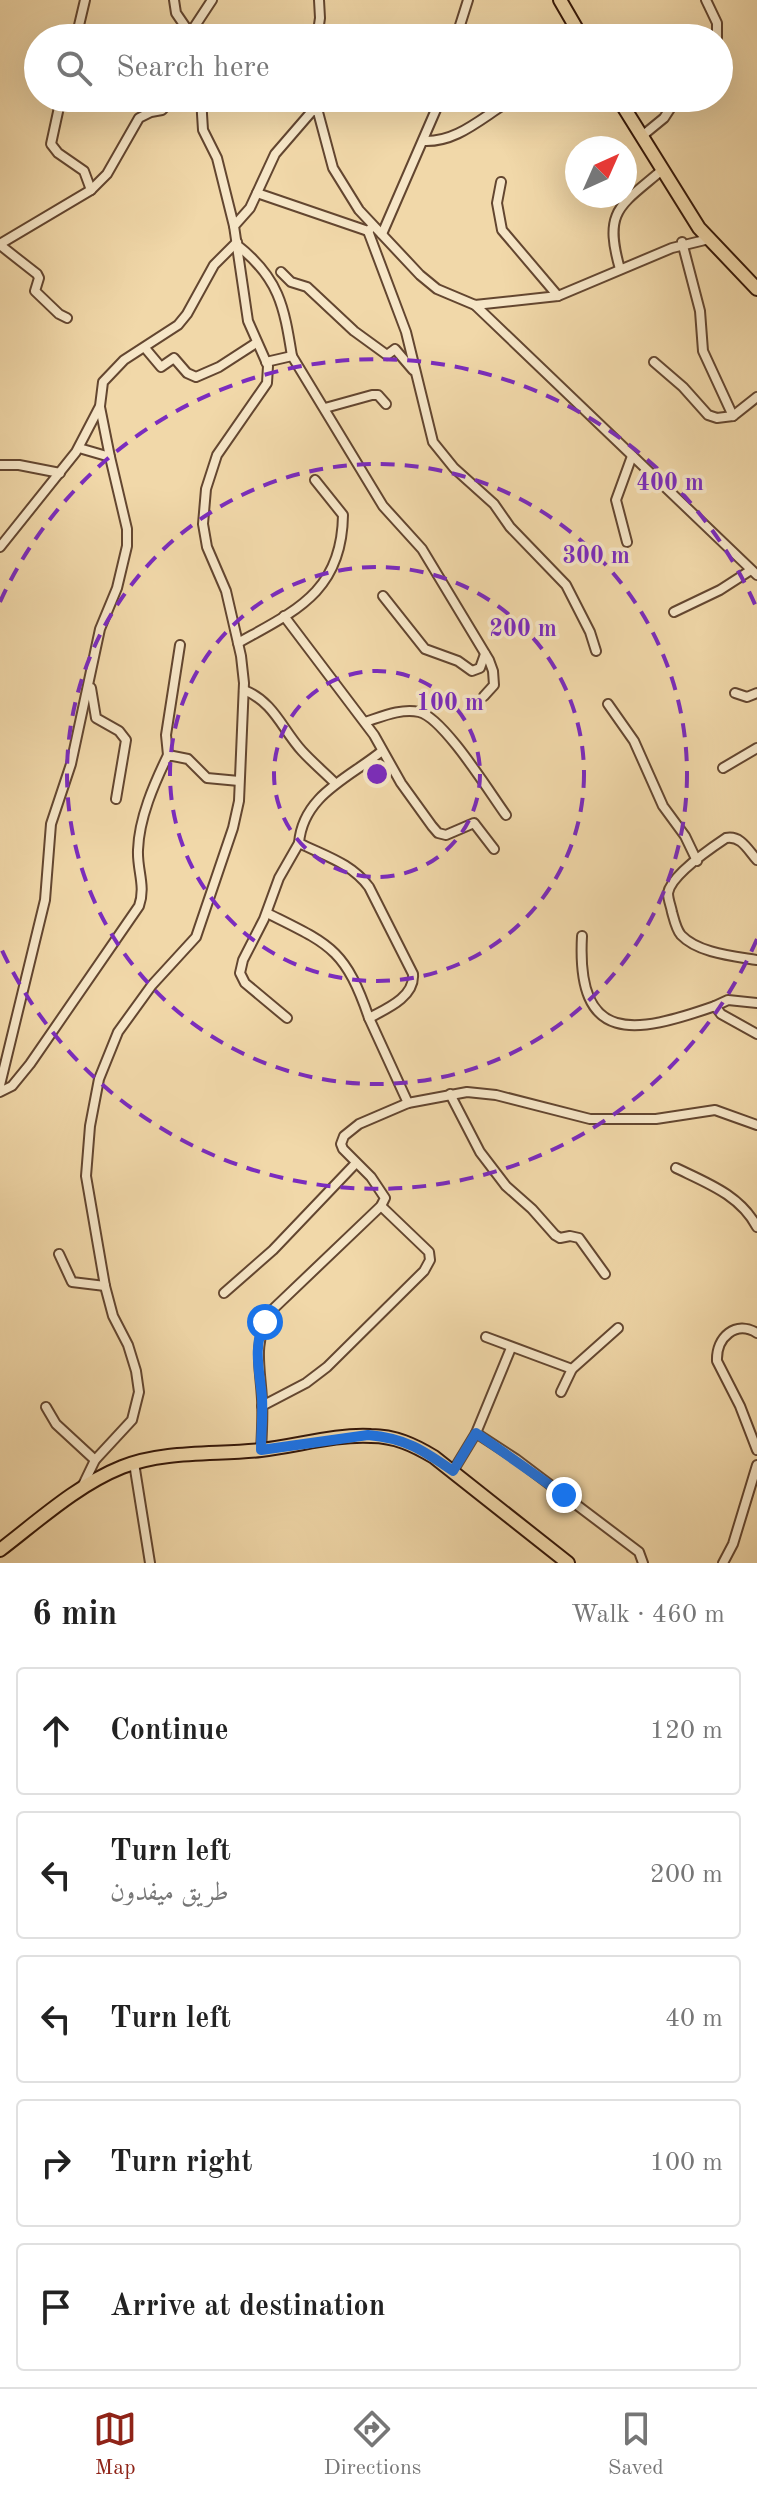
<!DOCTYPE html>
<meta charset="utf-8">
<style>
:root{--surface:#fff;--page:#f6f6f6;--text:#222;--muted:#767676;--line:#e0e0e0;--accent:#8f2418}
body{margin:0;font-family:"Old Standard TT",Amiri,serif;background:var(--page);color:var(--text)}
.compass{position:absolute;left:565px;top:136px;width:72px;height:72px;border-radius:50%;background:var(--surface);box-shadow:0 8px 32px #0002;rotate:45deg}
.stop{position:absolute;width:24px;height:24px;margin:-18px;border:6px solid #1a73e8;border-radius:50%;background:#fff}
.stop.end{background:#1a73e8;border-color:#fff;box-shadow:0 2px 8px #0008}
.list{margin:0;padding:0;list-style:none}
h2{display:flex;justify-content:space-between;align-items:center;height:104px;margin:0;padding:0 32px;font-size:34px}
h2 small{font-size:26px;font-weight:400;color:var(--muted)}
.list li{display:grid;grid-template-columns:52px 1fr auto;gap:24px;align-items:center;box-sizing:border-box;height:128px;margin:0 16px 16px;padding:0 16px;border:2px solid var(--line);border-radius:8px}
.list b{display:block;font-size:30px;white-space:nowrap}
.list p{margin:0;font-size:26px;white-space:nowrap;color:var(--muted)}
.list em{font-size:26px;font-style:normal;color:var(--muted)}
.icon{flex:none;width:44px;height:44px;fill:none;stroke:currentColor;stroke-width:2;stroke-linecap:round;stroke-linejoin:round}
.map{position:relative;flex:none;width:757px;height:1563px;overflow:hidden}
.search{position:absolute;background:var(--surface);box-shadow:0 8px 32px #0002;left:24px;right:24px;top:24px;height:88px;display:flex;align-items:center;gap:20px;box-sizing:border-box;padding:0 28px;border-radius:44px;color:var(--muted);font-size:30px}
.sheet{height:824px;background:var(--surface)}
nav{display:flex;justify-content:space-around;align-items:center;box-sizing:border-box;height:112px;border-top:2px solid var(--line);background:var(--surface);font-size:22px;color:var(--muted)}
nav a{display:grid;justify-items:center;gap:4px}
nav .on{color:var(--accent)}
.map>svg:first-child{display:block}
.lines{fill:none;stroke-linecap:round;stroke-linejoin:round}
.minor-casing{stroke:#634630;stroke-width:12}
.primary-casing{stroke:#341607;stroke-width:16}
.minor{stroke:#f6e6c7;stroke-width:8}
.primary{stroke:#f1d8a9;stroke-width:12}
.route{stroke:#1a73e8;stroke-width:10}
.ring{fill:none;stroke:#7b2cbf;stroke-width:4;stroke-dasharray:14 10}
.centre{fill:#7b2cbf;stroke:#f6e6c7;stroke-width:4}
.ring-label{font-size:24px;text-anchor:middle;font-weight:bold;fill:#7b2cbf;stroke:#f6e6c7;stroke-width:7;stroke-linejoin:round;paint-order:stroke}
</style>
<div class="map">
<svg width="757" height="1563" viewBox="0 0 757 1563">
<rect width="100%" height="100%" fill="#f1d8a9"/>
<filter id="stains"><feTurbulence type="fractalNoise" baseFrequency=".0025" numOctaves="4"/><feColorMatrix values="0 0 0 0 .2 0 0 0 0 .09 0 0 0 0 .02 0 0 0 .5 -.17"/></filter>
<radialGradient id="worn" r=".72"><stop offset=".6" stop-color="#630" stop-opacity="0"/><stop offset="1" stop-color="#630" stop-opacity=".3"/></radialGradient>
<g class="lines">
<!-- minor casing -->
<g class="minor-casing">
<g id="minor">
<polyline points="174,0 176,13 189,32"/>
<polyline points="706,0 717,23 717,38"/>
<polyline points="76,38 85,0"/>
<polyline points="187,38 212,0"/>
<polyline points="317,38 320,18 319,0"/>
<polyline points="456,38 468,0"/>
<polyline points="662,38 668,31"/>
<polyline points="61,98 51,144 58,153 84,171 91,190"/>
<polyline points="201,98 203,130 217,158 234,226"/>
<polyline points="642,136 664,118 677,98"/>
<path d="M423,141C459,143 485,114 515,98"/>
<polyline points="501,182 497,203 502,230 558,296"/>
<polyline points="257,193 368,231 372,227"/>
<polyline points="368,231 406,332 433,442 454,468 494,504 510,527 566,585 590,632 596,651"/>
<polyline points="382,234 441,98"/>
<polyline points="682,242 700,311 703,351 733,416"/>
<polyline points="0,244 91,190 107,174 139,118 151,112 162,110 173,98"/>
<polyline points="0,245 37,274 39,278 35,291 59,314 67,318"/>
<path d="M237,245C279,278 284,306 292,356"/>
<path d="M620,269C603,210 620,206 662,170"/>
<polyline points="281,272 291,282 307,287 354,331 387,355 395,349 413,370"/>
<polyline points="475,305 757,575"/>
<polyline points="145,348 161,367 174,358 187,373 196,377 219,367 256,343"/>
<polyline points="266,362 292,356 383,506 422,549 489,660 493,671 494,685 484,696"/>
<polyline points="654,362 683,387 708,415 717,418 733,416 757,397"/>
<polyline points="100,407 110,457"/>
<polyline points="325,408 372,395 378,395 386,404"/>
<polyline points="0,465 19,465 60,473"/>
<polyline points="627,542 616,500 632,456"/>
<polyline points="0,547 76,452 100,406 103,382 124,360 178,325 187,314 214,265 237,242"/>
<polyline points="383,596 425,649 458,661 472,671 480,668 485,654"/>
<polyline points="674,612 720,590 751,570"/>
<polyline points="284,616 374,735 401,783 432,826 438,833 446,835 474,823 494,849"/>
<path d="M238,643C295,611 342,592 343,515L315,480"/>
<polyline points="91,688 96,718 119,731 126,740 116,799"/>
<path d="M244,690C274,702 282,729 302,751C312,762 324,772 335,783"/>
<polyline points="735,693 747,697 757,693"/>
<polyline points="608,704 634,741 663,806 685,836 697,861"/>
<path d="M365,722C381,717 401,708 419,712C443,717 490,793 506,815"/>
<polyline points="168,755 166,735 180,645"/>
<polyline points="723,768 757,748"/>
<path d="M757,860C748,850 741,835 726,838C711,848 671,875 668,893C668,900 671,906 672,912C674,919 676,929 681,935C698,953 733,956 757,960"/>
<path d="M267,913C329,944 345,948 369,1018C386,1009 415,997 413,974L369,887C351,863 325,856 299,843C303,795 349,778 382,751"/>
<path d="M582,936C576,1046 635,1034 715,1006"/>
<polyline points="757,1003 728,1000 715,1006 721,1014 757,1034"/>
<polyline points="287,1018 245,983 240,973 243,960 264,919 279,878 299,843"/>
<polyline points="369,1018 408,1103"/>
<polyline points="0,1085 45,900 51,824 71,764 100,629 117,588 127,546 127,529 110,457 79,448"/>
<path d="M0,1092L12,1086L30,1064L139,906C146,886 137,870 138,850C139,818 154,784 168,755L188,759L207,778L239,781"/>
<polyline points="450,1094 480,1152 506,1186 532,1209 555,1235 560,1238 570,1236 579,1238 605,1274"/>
<path d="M676,1168C707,1183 740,1195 757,1227"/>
<polyline points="59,1254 72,1282 105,1286"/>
<polyline points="224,1293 273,1250 356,1163"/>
<path d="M757,1333C736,1320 716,1337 717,1361L740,1406L757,1450"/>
<polyline points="486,1337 572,1369 618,1328"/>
<polyline points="561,1392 572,1369"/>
<polyline points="262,1406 306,1383 327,1367 424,1271 430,1260 429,1252 381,1206"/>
<polyline points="46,1407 56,1424 95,1460"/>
<polyline points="476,1433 516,1459 639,1552 643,1563"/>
<path d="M261,1450C262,1433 263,1416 262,1399C260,1364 253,1345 270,1312L381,1206L385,1198L371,1177L343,1149L341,1144L344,1136L359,1124L408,1103L467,1092L496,1095L590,1119H656L715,1110L757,1125"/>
<polyline points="134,1463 150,1563"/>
<polyline points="453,1471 476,1433 511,1348"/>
<polyline points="83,1485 95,1460 132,1420 139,1392 136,1371 128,1345 113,1316 105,1286 86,1176 90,1126 99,1079 118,1032 152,985 196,937 233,828 239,801 244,683 241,656 226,591 207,547 203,524 206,489 217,455 267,383 268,366 248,321 234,226 250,208 275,154 313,110 318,112 333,168 359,210 420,275 437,289 475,305 558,296 672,248 709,239"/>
<polyline points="723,1563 733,1544 757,1465"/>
</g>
</g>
<!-- primary casing -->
<g class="primary-casing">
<g id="primary">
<polyline points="560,0 582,38"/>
<polyline points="618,98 699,228 757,289"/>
<path d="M0,1550C38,1521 77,1485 122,1467C165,1450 216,1455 261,1450C297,1446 335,1434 371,1436C395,1436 414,1445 434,1457L568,1563"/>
</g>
</g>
<!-- minor -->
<use href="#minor" class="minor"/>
<!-- primary -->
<use href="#primary" class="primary"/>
</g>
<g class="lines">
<!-- route -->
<path class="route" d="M265,1322C252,1346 260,1373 262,1398C263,1415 261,1433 261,1450L368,1435C405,1438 423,1450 453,1471L476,1433L564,1495"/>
</g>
<!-- distance rings -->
<g class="ring">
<circle cx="377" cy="774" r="103"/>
<circle cx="377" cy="774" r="207"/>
<circle cx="377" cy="774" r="310"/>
<path d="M757 939A414 414 0 0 1 0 946M0 602A414 414 0 0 1 757 609"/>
</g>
<circle cx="377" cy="774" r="12" class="centre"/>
<g class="ring-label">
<text x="670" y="490">400 m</text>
<text x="596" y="563">300 m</text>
<text x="523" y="636">200 m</text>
<text x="450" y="710">100 m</text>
</g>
<rect width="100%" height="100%" filter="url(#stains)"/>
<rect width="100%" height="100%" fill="url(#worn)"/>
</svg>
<svg class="compass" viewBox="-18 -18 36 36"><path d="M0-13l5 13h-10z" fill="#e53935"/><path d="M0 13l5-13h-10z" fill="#767676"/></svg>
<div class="stop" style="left:265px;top:1322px"></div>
<div class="stop end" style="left:564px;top:1495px"></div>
<div class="search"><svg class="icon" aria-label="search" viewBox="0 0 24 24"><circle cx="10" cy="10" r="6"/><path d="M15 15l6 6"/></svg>Search here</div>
</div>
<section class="sheet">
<h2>6 min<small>Walk · 460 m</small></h2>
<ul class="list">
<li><svg class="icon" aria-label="ahead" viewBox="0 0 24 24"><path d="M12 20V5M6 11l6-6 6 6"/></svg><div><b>Continue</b></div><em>120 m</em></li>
<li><svg class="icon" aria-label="left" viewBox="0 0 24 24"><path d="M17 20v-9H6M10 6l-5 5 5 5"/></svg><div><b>Turn left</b><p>طريق ميفدون</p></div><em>200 m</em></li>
<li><svg class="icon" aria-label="left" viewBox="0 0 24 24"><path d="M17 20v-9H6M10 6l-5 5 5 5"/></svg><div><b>Turn left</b></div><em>40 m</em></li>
<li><svg class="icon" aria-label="right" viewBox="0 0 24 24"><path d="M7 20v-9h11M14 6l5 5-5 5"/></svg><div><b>Turn right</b></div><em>100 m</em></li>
<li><svg class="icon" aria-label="arrive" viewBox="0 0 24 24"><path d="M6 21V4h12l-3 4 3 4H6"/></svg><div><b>Arrive at destination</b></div></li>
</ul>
</section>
<nav>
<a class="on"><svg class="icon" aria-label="map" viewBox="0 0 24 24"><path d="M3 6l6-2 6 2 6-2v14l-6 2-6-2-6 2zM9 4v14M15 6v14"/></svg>Map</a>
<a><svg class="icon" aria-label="directions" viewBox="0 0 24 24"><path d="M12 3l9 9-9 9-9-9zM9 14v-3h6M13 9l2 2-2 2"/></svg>Directions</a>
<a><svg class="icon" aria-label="saved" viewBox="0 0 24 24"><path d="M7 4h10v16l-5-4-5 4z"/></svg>Saved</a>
</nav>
